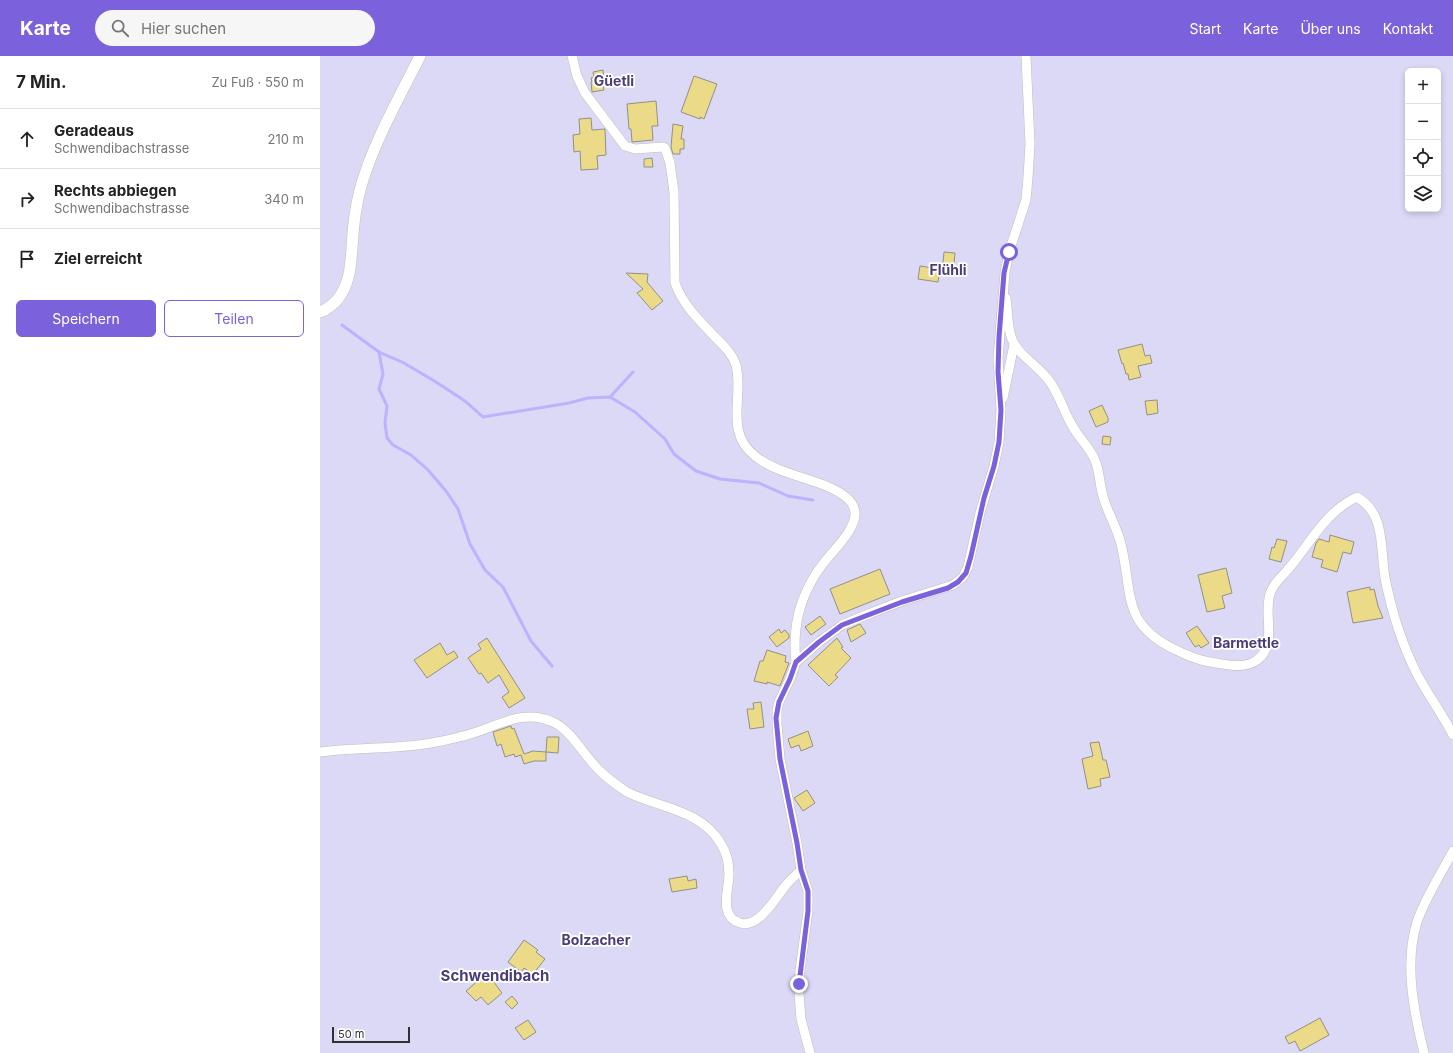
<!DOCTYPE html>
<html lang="de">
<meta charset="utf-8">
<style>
:root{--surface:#fff;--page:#f6f6f6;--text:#222;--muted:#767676;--line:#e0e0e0;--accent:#7c61dc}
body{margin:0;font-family:Inter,sans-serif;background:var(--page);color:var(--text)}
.controls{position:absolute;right:12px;top:12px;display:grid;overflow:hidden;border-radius:6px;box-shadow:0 2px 6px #0003}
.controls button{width:36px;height:36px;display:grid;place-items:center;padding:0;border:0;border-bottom:1px solid var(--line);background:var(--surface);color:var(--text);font:20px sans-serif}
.scale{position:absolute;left:12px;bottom:10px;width:78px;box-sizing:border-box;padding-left:4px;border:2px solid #32312d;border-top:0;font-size:11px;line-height:14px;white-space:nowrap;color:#32312d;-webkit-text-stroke:3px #fff;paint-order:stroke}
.stop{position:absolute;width:12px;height:12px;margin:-9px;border:3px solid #7c61dc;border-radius:50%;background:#fff}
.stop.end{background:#7c61dc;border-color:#fff;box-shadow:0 1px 4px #0008}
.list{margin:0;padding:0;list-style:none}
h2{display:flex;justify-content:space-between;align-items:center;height:52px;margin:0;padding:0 16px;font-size:17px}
h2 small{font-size:13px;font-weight:400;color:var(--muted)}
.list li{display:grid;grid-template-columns:26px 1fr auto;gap:12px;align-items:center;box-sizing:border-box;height:60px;padding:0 16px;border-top:1px solid var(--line)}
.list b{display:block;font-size:15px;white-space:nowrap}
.list p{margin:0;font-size:13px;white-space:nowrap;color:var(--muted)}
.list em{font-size:13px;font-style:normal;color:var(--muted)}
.actions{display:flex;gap:8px;padding:12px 16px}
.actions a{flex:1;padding:9px 0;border:1px solid var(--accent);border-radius:6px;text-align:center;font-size:14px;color:var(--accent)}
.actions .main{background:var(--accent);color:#fff}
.icon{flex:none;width:22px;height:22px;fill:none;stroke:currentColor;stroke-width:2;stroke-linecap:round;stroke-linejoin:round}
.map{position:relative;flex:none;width:1133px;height:997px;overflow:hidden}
header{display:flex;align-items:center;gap:24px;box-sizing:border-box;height:56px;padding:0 20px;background:var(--accent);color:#fff}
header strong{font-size:19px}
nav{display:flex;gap:22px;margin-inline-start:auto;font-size:14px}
.search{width:280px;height:36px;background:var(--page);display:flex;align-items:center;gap:10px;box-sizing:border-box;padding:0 14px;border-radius:22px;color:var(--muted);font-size:15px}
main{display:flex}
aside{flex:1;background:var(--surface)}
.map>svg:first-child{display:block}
.green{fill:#dbd9f6;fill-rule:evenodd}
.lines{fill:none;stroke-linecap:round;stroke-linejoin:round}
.stream{stroke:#bcb2fd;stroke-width:3}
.building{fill:#ebda87;stroke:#939085}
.minor-casing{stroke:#c1bfb3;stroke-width:10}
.tertiary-casing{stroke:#c1bfb3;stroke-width:12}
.minor{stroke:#fff;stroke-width:9}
.tertiary{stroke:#fff;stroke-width:11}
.route{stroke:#7c61dc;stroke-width:5}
.labels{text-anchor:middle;stroke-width:3.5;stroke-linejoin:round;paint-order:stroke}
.neighbourhood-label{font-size:14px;font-weight:bold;fill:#483d7a;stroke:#fff}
.quarter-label{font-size:15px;font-weight:bold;fill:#483d7a;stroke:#fff}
</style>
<header>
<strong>Karte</strong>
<div class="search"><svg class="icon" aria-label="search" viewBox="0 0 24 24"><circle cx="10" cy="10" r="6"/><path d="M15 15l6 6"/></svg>Hier suchen</div>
<nav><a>Start</a><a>Karte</a><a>Über uns</a><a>Kontakt</a></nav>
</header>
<main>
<aside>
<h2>7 Min.<small>Zu Fuß · 550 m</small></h2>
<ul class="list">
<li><svg class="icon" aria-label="ahead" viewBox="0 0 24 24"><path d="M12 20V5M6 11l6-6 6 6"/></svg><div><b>Geradeaus</b><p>Schwendibachstrasse</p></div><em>210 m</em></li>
<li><svg class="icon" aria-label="right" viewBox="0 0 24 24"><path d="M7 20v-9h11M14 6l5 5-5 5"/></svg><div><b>Rechts abbiegen</b><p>Schwendibachstrasse</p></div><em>340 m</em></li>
<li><svg class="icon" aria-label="arrive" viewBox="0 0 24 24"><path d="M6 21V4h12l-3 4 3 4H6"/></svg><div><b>Ziel erreicht</b></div></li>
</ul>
<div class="actions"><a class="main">Speichern</a><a>Teilen</a></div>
</aside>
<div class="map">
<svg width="1133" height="997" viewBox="0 0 1133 997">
<rect width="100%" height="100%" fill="#f9f7ea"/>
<!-- green -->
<path class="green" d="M0,0H1133V997H0ZM1088,15H1118V153H1088Z"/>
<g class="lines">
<!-- stream -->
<g class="stream">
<polyline points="22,269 59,296 84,307 116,326 145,345 163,361 249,347 268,342 290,341 315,356 345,383 354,398 376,415 400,423 439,427 468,440 493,444"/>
<polyline points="59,296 63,318 59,333 67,350 65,367 67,382 73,389 91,399 108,414 126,435 138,453 150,488 165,514 183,531 211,585 232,610"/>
<polyline points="290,341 313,316"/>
</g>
</g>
<!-- building -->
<g class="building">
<polygon points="283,14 284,24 282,25 284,34 272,36 271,26 272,26 271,22 274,21 273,16"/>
<polygon points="374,20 397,28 384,63 380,61 380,63 361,56"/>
<polygon points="336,45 338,70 332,70 333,84 312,86 311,73 309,73 307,48"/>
<polygon points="271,62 272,74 285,73 286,99 277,100 278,113 261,114 260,95 254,96 253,79 260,78 259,63"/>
<polygon points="353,68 363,70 361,83 364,83 364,93 360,93 360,98 353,98 351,91"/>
<polygon points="332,102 333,111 324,111 324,103"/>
<polygon points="624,196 635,197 634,208 623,207"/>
<polygon points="600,210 620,213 618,226 598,223"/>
<polygon points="306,217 328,218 327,226 343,245 332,254 317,237 323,233"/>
<polygon points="822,288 825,300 830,299 832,307 818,310 821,321 809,324 808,318 806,318 803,307 802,308 798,294"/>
<polygon points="837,344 838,357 827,359 825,345"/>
<polygon points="782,349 788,362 788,366 776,371 769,355"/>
<polygon points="783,380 791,381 790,389 782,388"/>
<polygon points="1010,479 1034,486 1031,498 1023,496 1017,516 1001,511 1003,504 992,501 996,487 999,483 1009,486"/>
<polygon points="957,483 967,485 961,506 949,503 952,491 954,492"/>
<polygon points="906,512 912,537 902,540 905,552 887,556 878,519"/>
<polygon points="560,513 570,538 520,558 510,533"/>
<polygon points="1050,531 1050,534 1054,533 1058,550 1063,562 1033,567 1027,536"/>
<polygon points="500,560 506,568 491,579 485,571"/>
<polygon points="540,568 546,577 531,586 527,574"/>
<polygon points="877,570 889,587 881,592 879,589 875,591 866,577"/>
<polygon points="459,573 461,577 465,574 469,579 469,582 457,591 449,581"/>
<polygon points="167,582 205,642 189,652 182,641 189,636 179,619 168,627 161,617 159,618 148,602 161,593 158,588"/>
<polygon points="517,582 523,591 521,592 531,602 515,619 518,621 509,630 488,609"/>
<polygon points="120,587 127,599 134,595 138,601 107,622 94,604"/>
<polygon points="447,594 466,600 465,606 469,607 460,630 447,626 447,628 434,625 440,605 443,605"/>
<polygon points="441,646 444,671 430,673 427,653 434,653 433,647"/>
<polygon points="191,670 192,673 194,672 204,698 213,695 226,696 227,681 239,681 238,697 226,696 226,705 214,705 204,708 201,699 195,701 194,698 185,701 181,688 177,690 173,676"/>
<polygon points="488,675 493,690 481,695 479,689 471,692 468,683"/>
<polygon points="779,686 783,704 786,704 790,721 780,723 781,730 768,733 762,703 773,700 770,687"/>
<polygon points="487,734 495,747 483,755 474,742"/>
<polygon points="367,820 368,825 376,823 377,832 352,836 349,823"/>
<polygon points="204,884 218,894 216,896 225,903 213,918 204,912 201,916 188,906"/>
<polygon points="167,917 182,937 168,949 161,941 156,945 146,935"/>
<polygon points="192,940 198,947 192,953 185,946"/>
<polygon points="1000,962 1009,979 980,995 975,985 969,988 965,981"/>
<polygon points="208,964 216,976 204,984 195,972"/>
</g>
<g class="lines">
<!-- minor casing -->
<g class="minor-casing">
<g id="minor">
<path d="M252,0L257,20L265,37L305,90L315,93L343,91L345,92L350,107L354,136L355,227C363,249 379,264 394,280C403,289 412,297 416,309C424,340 404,376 435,400C461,421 502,422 526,441C531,445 534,450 535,456C537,474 509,498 500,512C496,517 492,524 489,530C476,555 473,579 476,606"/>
<path d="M686,242C688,256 687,271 692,283C698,299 717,309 727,322C739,336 743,355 753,371C759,382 769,391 774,402C780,414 779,427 783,440C787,456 797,471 801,488C813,537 801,567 854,593C866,599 877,604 890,606C905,608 924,614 937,604C958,589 943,559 950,538C953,527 963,520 970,511C991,486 1006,455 1037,441C1068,459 1059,497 1066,527C1072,555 1083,590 1096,616C1107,638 1122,657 1133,679"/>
<polyline points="683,342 694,289"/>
<path d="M0,696C25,692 50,693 75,691C98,690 121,686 143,680C174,673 201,651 233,666C251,674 265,701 280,715C288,723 298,730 307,736C339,752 382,754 401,788C406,796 409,807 409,818C409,834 398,860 420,867C439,873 456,841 466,829C470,824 476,819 481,814"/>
<polyline points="490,997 481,963 479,938 480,914 488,855 488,835 481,814 477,787 460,703 457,668 457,654 459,646 470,623 476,606 499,586 522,569 551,557 582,545 633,529 643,521 648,511 660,457 674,410 679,386 681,354 678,302 685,217 689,196 706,144 708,121 710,88 706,0"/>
<path d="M1104,997C1094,956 1084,908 1097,866C1105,842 1121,818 1133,795"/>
</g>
</g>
<!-- tertiary casing -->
<g class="tertiary-casing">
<path id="tertiary" d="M0,256C15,250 24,237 28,222C31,212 31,202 32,192C33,172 35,153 40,134C52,89 79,42 100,0"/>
</g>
<!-- minor -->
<use href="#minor" class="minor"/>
<!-- tertiary -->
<use href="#tertiary" class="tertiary"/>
</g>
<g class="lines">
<!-- route -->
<polyline class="route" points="479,928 488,855 488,835 481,814 477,787 460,703 456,662 459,646 470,623 476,606 499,586 522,569 582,546 628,532 638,526 646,517 651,500 664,442 674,410 679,386 681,354 678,316 679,281 684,217 689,196"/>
</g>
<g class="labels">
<!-- neighbourhood labels -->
<g class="neighbourhood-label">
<text x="294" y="30">Güetli</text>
<text x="628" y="219">Flühli</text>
<text x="926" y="592">Barmettle</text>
<text x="276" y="889">Bolzacher</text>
</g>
<!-- quarter labels -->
<g class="quarter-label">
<text x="175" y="925">Schwendibach</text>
</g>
</g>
</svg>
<div class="controls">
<button>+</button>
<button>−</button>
<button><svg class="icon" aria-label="locate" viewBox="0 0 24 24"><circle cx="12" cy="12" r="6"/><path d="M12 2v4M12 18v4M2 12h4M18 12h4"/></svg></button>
<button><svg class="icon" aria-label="layers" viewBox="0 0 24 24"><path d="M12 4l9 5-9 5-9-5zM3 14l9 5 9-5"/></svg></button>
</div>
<div class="scale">50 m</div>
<div class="stop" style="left:689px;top:196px"></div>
<div class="stop end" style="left:479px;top:928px"></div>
</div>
</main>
